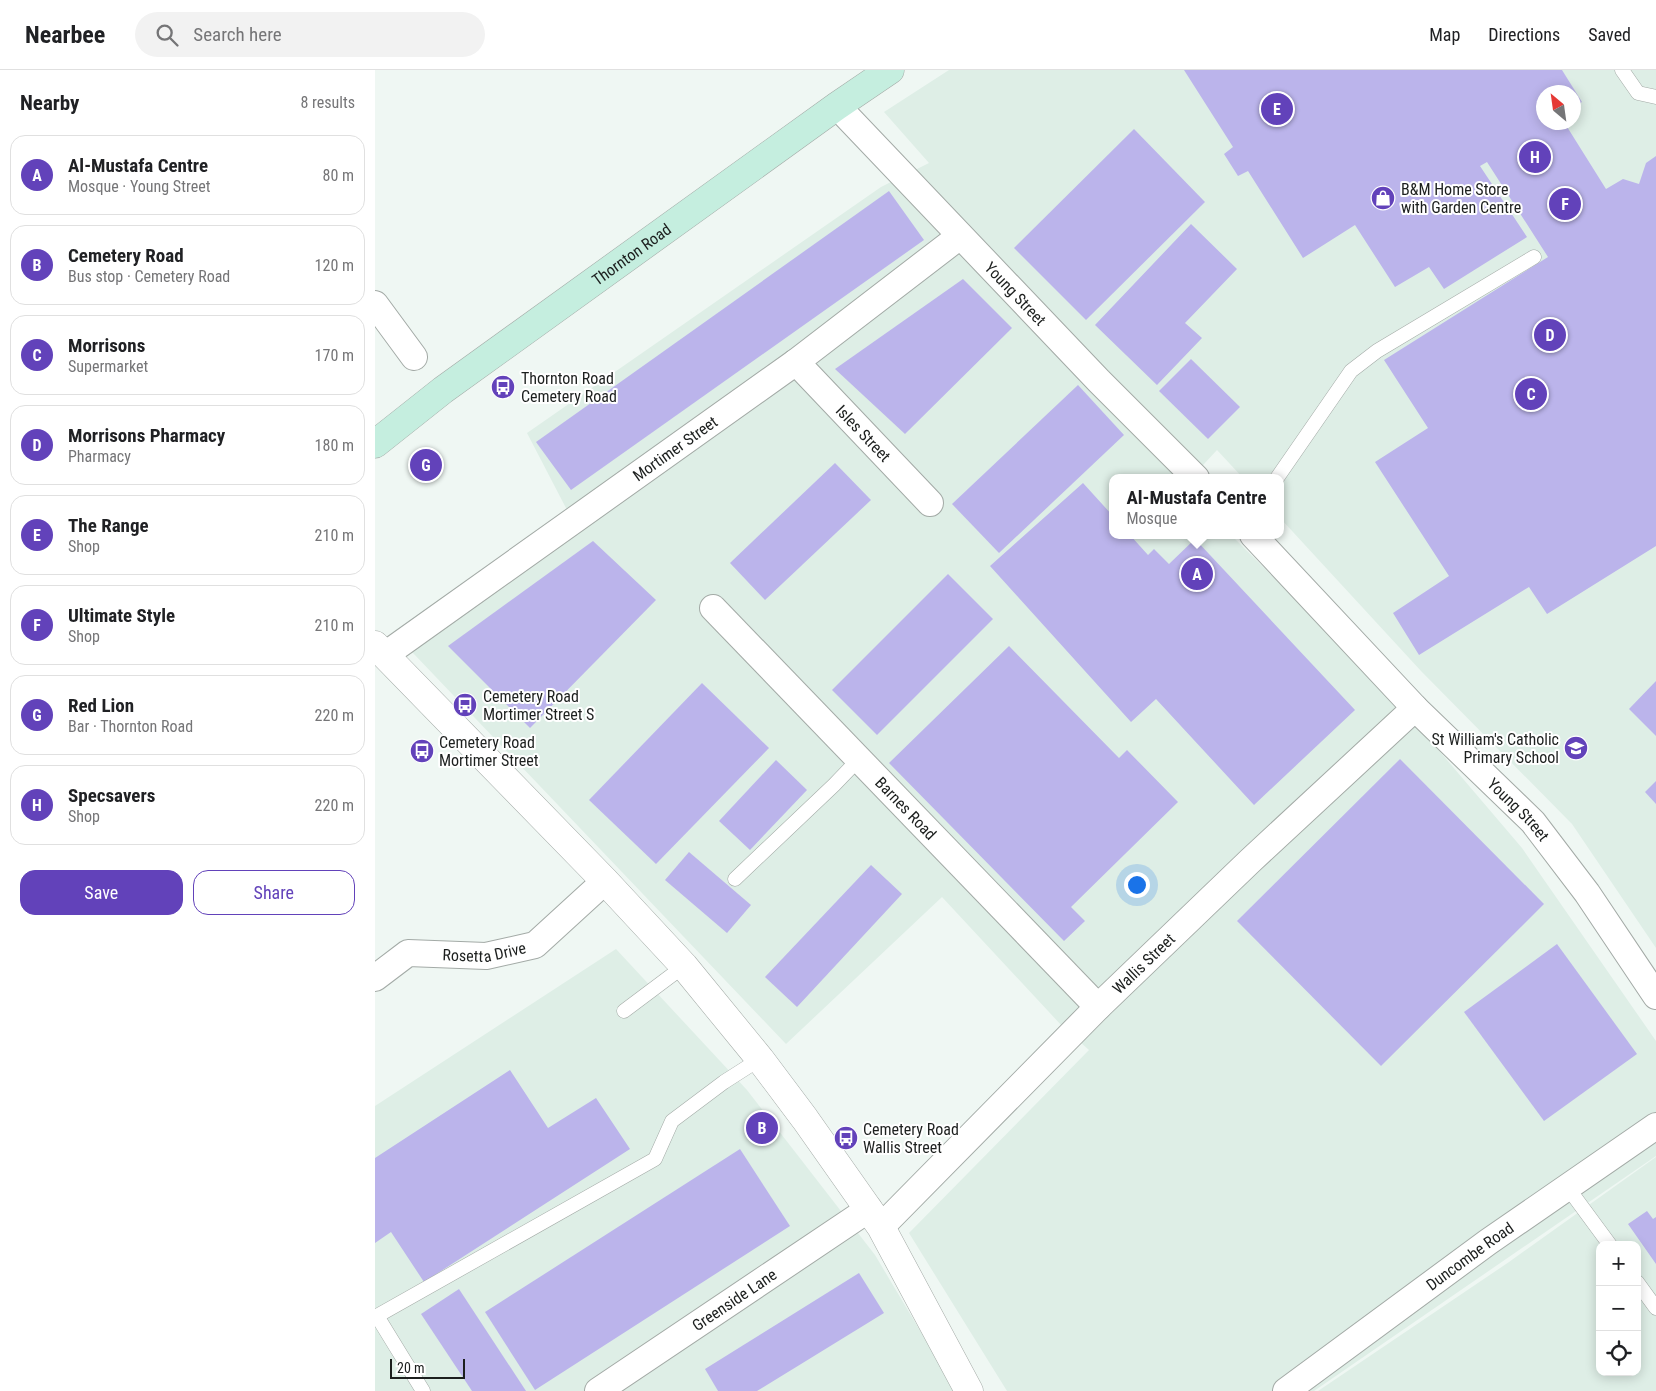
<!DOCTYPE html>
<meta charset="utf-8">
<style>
:root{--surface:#fff;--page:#f2f2f2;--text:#202124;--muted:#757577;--line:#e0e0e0;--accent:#6242ba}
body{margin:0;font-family:"Roboto Condensed",sans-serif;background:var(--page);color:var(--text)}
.controls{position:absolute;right:15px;bottom:15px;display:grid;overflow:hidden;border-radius:10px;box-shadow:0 2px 12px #0003}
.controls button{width:45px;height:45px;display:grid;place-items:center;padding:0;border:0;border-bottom:1px solid var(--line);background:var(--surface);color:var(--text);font:25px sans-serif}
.compass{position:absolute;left:1161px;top:15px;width:45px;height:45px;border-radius:50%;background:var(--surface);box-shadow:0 2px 12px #0003;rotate:331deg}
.scale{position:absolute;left:15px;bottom:12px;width:75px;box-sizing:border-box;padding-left:5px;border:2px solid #1c1f1e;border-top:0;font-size:14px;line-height:18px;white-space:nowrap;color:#1c1f1e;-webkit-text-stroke:4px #fff;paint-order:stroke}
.you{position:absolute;left:761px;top:814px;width:18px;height:18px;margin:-12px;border:4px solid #fff;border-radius:50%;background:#1a73e8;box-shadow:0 0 0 8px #1a73e833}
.badge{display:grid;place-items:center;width:32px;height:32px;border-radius:50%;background:var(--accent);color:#fff;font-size:16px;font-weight:700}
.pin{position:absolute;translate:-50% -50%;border:2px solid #fff;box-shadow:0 1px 5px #0006}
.popup{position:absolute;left:734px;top:404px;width:175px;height:65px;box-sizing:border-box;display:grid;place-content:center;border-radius:10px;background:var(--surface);filter:drop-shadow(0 1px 4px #0005);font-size:16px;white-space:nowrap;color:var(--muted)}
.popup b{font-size:19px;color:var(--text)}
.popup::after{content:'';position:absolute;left:50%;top:100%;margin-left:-10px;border:10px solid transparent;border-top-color:var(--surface)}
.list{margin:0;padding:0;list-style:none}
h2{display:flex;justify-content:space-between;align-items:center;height:65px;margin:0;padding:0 20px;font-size:21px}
h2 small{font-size:16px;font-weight:400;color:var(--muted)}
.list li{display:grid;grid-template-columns:32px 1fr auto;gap:15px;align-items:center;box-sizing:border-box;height:80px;margin:0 10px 10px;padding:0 10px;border:1px solid var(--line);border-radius:15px}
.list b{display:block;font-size:19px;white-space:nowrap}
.list p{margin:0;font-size:16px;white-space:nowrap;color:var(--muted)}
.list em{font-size:16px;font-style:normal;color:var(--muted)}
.actions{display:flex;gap:10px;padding:15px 20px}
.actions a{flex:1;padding:11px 0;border:1px solid var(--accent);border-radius:15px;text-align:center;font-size:18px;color:var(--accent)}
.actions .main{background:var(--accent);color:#fff}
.icon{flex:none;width:28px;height:28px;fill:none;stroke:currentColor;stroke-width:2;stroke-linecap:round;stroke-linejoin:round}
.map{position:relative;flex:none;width:1281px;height:1321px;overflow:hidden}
header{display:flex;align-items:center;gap:30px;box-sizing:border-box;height:70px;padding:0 25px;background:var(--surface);border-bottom:1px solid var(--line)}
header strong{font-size:24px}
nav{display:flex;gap:28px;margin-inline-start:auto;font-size:18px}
.search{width:350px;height:45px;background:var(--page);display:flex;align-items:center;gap:12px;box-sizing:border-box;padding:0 18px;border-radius:28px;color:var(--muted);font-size:19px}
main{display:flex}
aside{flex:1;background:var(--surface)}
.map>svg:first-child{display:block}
.built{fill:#deeee6;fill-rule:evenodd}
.building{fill:#bbb4eb}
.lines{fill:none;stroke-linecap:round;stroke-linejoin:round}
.service-casing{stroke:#a3aaa6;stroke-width:15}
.minor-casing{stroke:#a3aaa6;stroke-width:28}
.tertiary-casing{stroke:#a3aaa6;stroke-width:29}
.secondary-casing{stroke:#a3aaa6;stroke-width:29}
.service{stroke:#fff;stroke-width:14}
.minor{stroke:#fff;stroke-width:26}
.tertiary{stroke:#fff;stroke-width:28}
.secondary{stroke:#c5eedf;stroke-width:28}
.labels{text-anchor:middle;stroke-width:4;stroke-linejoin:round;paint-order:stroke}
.poi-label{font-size:16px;fill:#1c1f1e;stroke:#fff;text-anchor:start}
.street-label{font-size:16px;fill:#1c1f1e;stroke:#fff}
</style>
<header>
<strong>Nearbee</strong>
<div class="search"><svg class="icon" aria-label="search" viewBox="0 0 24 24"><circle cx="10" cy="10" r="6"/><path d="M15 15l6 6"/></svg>Search here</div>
<nav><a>Map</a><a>Directions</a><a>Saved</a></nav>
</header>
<main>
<aside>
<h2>Nearby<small>8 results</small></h2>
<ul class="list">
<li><span class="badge">A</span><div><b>Al-Mustafa Centre</b><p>Mosque · Young Street</p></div><em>80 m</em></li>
<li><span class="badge">B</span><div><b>Cemetery Road</b><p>Bus stop · Cemetery Road</p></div><em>120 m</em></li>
<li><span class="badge">C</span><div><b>Morrisons</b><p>Supermarket</p></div><em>170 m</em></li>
<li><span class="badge">D</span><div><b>Morrisons Pharmacy</b><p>Pharmacy</p></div><em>180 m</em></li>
<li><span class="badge">E</span><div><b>The Range</b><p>Shop</p></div><em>210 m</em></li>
<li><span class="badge">F</span><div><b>Ultimate Style</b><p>Shop</p></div><em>210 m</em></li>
<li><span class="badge">G</span><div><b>Red Lion</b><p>Bar · Thornton Road</p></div><em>220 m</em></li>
<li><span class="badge">H</span><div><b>Specsavers</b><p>Shop</p></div><em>220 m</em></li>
</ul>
<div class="actions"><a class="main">Save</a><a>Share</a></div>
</aside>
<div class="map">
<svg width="1281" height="1321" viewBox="0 0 1281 1321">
<rect width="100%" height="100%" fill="#eff7f3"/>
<!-- built -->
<g class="built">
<path d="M574,0H1281V878L1197,754L1046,601L906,449V408H868L842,380L816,408H738V465H856L1014,622L1147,778L1281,971V1086L939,1321H632L534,1163L714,980L687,956L567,827L411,974L18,562L192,440L152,363L506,117L554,93L509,42ZM1168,22H1198V52H1168Z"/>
<polygon points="241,879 372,1020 500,1185 581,1321 0,1321 0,1036"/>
<path d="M1281,1087V1321H943L1134,1192ZM1225,1175H1262V1302H1225Z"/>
</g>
<!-- building -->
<g class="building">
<polygon points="809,0 1187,0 1207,32 1198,37 1198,22 1168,22 1168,52 1189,52 1231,119 1248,109 1264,114 1271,93 1281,86 1281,476 1172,544 1154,517 1044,585 1018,543 1074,506 1000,392 1053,358 1009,290 1173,187 1112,92 1105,96 1152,167 1069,219 1054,197 1020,217 980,155 928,188 873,101 863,106 849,84 858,77"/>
<polygon points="759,59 830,132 711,250 639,178"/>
<polygon points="514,121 549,170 196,420 161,372"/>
<polygon points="816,154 862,199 810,253 827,268 782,315 720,255"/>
<polygon points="588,209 637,258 530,364 460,299"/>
<polygon points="816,289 865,337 833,369 784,321"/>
<polygon points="703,315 749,365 624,483 577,434"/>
<polygon points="460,393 496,430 390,530 355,493"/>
<polygon points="708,413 738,446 738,465 755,465 773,485 779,479 794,494 820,469 980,640 879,735 781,629 756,652 615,496"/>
<polygon points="218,471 281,530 155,658 73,576"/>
<polygon points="573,504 618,549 502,665 457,620"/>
<polygon points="634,576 744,688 752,680 803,732 696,837 710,851 689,871 514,693"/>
<polygon points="1281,611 1281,666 1254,639"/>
<polygon points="327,613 394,678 281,794 214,730"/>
<polygon points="1025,689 1169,834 1006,996 862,851"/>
<polygon points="401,690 432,720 375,780 344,751"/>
<polygon points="1281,711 1281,734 1270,722"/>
<polygon points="314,782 376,835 352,863 290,810"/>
<polygon points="496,795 527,824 422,937 390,907"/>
<polygon points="1182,874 1262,984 1169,1051 1089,942"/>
<polygon points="135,1000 173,1058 221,1028 255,1079 49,1212 16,1162 0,1173 0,1088"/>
<polygon points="365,1079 415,1156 160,1320 110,1242"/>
<polygon points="1272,1141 1278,1149 1281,1147 1281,1194 1253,1154"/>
<polygon points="484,1203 509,1243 382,1321 343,1321 330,1299"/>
<polygon points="84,1219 151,1321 97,1321 46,1244"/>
</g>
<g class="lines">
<!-- service casing -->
<g class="service-casing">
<g id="service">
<polyline points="1247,0 1263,23 1281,27"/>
<polyline points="902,408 976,301 1002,281 1159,187"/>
<polyline points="360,809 459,715 484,689"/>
<polyline points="249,941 309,896"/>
<polyline points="1193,1118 1235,1175"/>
<polyline points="1262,1212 1281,1238"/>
<polyline points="48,1321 2,1246 280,1089 297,1051 349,1012 385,989"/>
</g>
</g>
<!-- minor casing -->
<g class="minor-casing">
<g id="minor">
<path id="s1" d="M462,36L724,311L821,408"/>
<polyline points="0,234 39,287"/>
<path id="s2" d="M421,292L555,433"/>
<path id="s3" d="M878,465L1040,638L1158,752L1212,823L1281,926"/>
<path id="s4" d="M338,538L723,937"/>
<path id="s5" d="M10,585L421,292L585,166"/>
<path id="s6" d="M0,908L33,883L111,886L160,875L230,811"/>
<path id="s7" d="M506,1157L723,937L875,791L1040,638"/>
<path id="s8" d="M223,1321L494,1139"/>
<path id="s9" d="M911,1321L1113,1172L1281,1056"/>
</g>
</g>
<!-- tertiary casing -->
<g class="tertiary-casing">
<polyline id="tertiary" points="0,575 230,811 309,896 385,989 430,1049 506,1157 594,1321"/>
</g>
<!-- secondary casing -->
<g class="secondary-casing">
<g id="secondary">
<path id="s10" d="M0,374L68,320L462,36L515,0"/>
</g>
</g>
<!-- service -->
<use href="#service" class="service"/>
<!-- minor -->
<use href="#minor" class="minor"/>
<!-- tertiary -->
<use href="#tertiary" class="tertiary"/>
<!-- secondary -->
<use href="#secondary" class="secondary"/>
</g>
<!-- icons -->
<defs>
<g id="shop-disc" transform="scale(1.25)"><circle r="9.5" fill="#6242ba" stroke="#fff"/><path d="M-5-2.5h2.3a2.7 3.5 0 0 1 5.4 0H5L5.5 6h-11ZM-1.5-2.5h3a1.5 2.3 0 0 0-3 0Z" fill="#fff"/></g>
<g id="bus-disc" transform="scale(1.25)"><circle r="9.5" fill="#6242ba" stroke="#fff"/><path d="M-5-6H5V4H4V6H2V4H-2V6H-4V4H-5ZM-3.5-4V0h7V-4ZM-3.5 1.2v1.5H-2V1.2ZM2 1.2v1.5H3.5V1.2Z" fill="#fff"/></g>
<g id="school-disc" transform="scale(1.25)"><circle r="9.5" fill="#6242ba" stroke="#fff"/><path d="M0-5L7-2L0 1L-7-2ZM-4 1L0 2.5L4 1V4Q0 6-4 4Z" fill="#fff"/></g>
</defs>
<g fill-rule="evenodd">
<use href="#shop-disc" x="1008" y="128"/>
<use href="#bus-disc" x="128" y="317"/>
<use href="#bus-disc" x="90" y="635"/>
<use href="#school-disc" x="1201" y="678"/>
<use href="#bus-disc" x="47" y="681"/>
<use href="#bus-disc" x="471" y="1068"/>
</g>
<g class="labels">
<!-- poi labels -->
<g class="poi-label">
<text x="1026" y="125">B&amp;M Home Store<tspan x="1026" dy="18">with Garden Centre</tspan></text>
<text x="146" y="314">Thornton Road<tspan x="146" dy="18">Cemetery Road</tspan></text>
<text x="108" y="632">Cemetery Road<tspan x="108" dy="18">Mortimer Street S</tspan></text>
<text x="1184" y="675" text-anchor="end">St William's Catholic<tspan x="1184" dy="18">Primary School</tspan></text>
<text x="64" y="678">Cemetery Road<tspan x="64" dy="18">Mortimer Street</tspan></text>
<text x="488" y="1065">Cemetery Road<tspan x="488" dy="18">Wallis Street</tspan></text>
</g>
<!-- street labels -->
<g class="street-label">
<text dy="6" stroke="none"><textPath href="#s10" startOffset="319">Thornton Road</textPath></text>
<text dy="6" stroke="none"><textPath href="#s1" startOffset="259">Young Street</textPath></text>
<text dy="6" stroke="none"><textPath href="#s2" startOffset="98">Isles Street</textPath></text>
<text dy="6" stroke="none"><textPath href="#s5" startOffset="356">Mortimer Street</textPath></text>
<text dy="6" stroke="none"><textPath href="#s4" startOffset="278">Barnes Road</textPath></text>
<text dy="6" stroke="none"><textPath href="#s3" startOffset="382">Young Street</textPath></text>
<text dy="6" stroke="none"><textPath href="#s6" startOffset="118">Rosetta Drive</textPath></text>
<text dy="6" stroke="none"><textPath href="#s7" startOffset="372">Wallis Street</textPath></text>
<text dy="6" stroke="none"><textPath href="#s9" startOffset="228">Duncombe Road</textPath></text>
<text dy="6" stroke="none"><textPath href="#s8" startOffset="164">Greenside Lane</textPath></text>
</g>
</g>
</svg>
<div class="controls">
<button>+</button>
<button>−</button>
<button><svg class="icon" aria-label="locate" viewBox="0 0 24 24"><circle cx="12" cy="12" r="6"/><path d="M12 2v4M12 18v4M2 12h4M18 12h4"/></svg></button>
</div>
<svg class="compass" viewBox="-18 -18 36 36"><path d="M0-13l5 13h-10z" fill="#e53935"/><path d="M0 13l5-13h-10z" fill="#757577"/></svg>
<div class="scale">20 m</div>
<div class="you"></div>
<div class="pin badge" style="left:822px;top:504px">A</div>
<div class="popup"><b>Al-Mustafa Centre</b>Mosque</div>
<div class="pin badge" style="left:387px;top:1058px">B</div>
<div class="pin badge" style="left:1156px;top:324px">C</div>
<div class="pin badge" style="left:1175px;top:265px">D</div>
<div class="pin badge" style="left:902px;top:39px">E</div>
<div class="pin badge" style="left:1190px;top:134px">F</div>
<div class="pin badge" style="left:51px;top:395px">G</div>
<div class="pin badge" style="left:1160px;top:87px">H</div>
</div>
</main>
